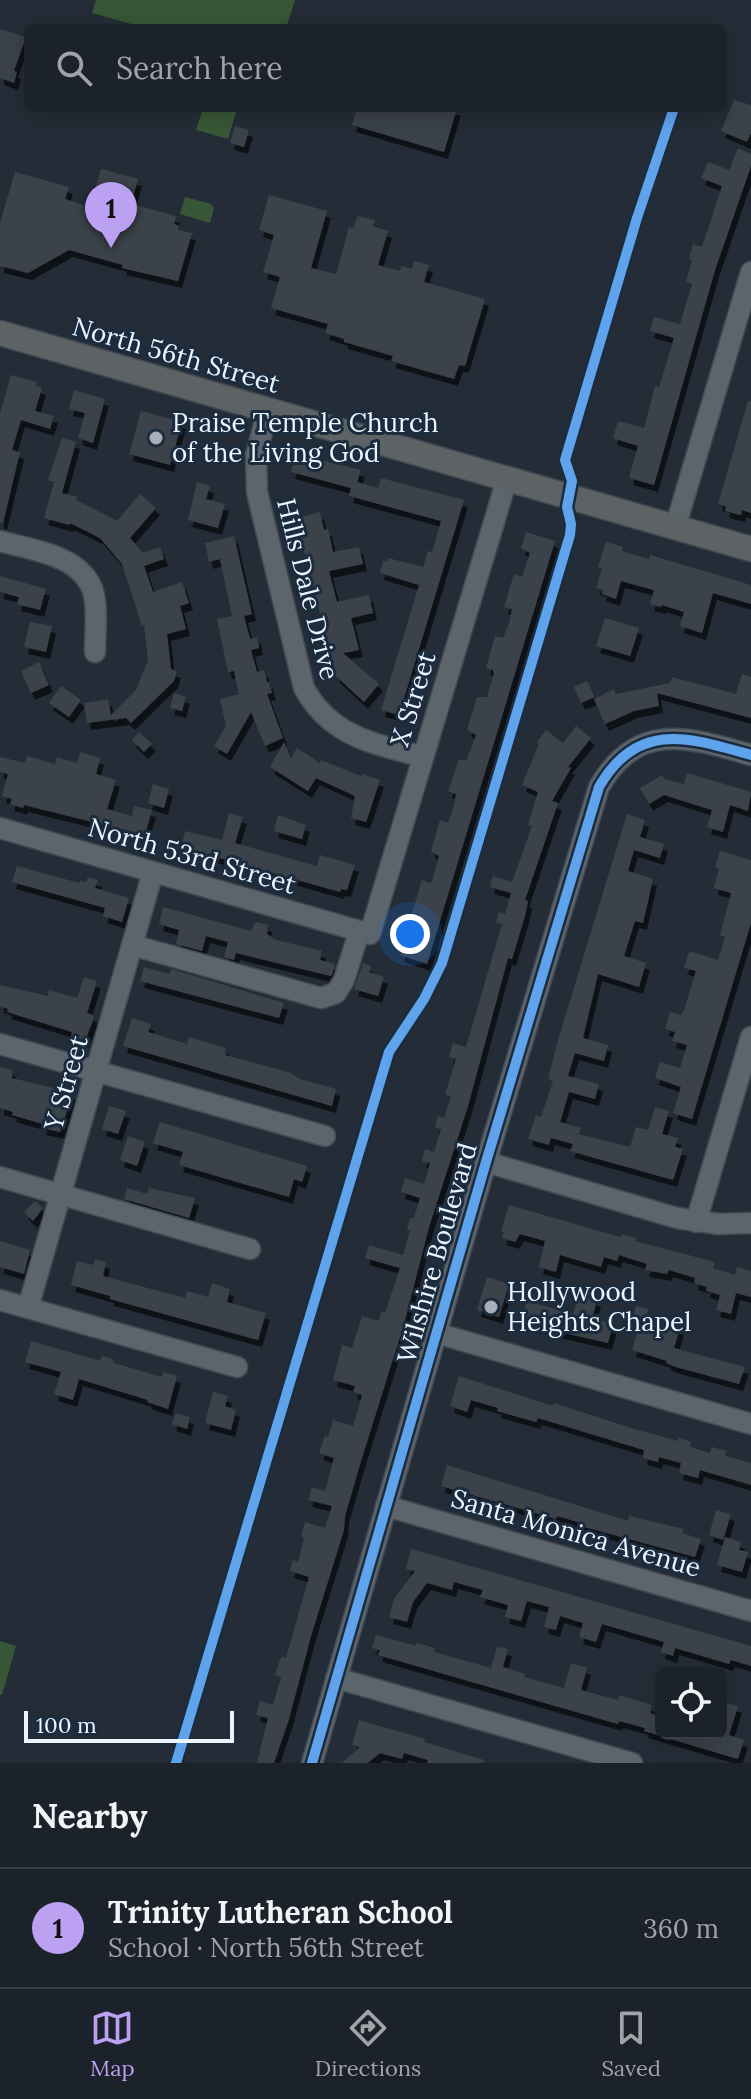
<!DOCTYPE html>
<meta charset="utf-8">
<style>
:root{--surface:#1b2229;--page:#242a31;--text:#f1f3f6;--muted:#a0a4a8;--line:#393f46;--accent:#bca0f2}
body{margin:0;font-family:Lora,serif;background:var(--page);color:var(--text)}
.controls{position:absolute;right:24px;bottom:24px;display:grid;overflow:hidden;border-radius:12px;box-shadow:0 4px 20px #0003}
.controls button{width:72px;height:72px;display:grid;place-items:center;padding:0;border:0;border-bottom:2px solid var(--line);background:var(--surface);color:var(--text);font:40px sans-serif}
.scale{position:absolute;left:24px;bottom:20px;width:210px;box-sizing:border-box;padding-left:8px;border:4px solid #ecf4fe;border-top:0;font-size:22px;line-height:28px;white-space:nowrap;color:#ecf4fe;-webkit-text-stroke:6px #1c2c3f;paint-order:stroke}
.you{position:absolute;left:410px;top:934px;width:28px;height:28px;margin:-20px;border:6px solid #fff;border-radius:50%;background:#1a73e8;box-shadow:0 0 0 12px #1a73e833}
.badge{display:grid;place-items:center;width:52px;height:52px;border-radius:50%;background:var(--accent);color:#111;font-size:26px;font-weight:700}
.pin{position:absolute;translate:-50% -66px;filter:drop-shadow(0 2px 4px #0008)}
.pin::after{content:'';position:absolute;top:42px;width:28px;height:24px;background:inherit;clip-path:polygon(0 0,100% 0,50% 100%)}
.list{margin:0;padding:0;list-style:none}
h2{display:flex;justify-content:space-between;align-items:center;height:104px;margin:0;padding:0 32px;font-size:34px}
h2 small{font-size:26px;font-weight:400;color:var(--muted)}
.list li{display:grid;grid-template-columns:52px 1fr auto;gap:24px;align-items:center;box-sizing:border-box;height:120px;padding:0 32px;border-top:2px solid var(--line)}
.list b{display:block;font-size:30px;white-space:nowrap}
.list p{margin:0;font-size:26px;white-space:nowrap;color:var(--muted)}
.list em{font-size:26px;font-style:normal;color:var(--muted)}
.icon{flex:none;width:44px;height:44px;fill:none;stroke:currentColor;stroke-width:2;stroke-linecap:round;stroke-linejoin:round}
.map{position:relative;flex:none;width:751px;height:1763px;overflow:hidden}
.search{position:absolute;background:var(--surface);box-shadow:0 4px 20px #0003;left:24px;right:24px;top:24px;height:88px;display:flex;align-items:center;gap:20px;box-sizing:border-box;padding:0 28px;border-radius:12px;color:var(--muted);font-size:30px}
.sheet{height:224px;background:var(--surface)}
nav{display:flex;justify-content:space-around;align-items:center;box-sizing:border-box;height:112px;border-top:2px solid var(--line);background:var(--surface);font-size:22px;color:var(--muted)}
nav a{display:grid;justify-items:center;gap:4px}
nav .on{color:var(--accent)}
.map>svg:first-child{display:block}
.green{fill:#385736}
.building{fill:#3b424a;filter:url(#shadow)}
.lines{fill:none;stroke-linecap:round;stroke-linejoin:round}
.minor-casing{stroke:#424a53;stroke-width:23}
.major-casing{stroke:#424a53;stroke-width:27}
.minor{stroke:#5c646c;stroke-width:20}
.major{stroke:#5d6365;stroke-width:24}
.cycleway-casing{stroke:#1c2c3f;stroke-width:15}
.cycleway{stroke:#60a3ed;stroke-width:10}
.poi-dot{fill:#a6aeb8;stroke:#1c2c3f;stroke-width:3}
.labels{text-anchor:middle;stroke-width:6;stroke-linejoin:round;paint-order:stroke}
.street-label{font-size:26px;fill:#ecf4fe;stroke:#1c2c3f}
.poi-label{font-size:26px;fill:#ecf4fe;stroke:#1c2c3f;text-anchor:start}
</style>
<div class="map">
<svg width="751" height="1763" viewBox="0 0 751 1763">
<defs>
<filter id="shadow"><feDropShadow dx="4" dy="7" stdDeviation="0" flood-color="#0009"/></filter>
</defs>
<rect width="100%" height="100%" fill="#242d37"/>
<!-- green -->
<g class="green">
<polygon points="96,0 295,0 286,28 146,28 92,13"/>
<polygon points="203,108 237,109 228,139 196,130"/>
<polygon points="185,197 211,204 214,208 210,223 180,214"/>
<polygon points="0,1641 16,1646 2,1695 0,1695"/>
</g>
<!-- building -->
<g class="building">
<polygon points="0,29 26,37 14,71 17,72 14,83 0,78"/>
<polygon points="734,100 751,105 751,133 747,142 721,131"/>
<polygon points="357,108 375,113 376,108 457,108 444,152 352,125"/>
<polygon points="235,126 249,130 244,147 230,143"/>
<polygon points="738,148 751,154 751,166 715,270 654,485 629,478 638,446 613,438 618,421 644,428 655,386 659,388 674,338 650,331 654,317 680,324 692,284 686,282 692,260 689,259 693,244 702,247 722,186 701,178 708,162 729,170"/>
<polygon points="101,169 138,179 131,204 176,216 174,224 179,226 178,230 192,233 178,281 122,268 123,265 69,250 28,273 0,266 0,223 15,172 69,187 65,199 90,207"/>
<polygon points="269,195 327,211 311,268 336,274 349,227 353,228 358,216 375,220 373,226 388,231 378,265 400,271 401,266 412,269 414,261 429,265 424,282 485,299 465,366 459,365 454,379 391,361 393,356 344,342 344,339 325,333 328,324 271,308 280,277 263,272 274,235 259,230"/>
<polygon points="11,375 37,382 36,386 42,388 35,411 54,416 50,429 21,420 12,450 20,452 3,523 0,522 0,414"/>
<polygon points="74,390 105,399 93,443 78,438 85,413 69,409"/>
<polygon points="748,401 751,401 751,513 742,510 741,515 725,511 726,506 718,504"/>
<polygon points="141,411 182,422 170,465 129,454"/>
<polygon points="62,438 76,442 62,493 77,497 76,500 117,521 140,494 156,508 130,538 143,553 160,547 164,559 144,566 153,592 182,582 189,603 180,606 186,629 167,634 171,669 177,671 174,681 131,723 126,718 87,723 84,703 108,699 111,715 136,690 148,660 144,625 142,626 122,564 100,538 70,523 69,525 44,518 54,482 48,480"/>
<polygon points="296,454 361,470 357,482 378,488 381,478 464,500 399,715 381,710 419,585 380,573 383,561 387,562 388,558 423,567 428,551 432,552 441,521 349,496 351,488 291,472"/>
<polygon points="197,482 210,486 206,499 225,504 218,528 188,520"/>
<polygon points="320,512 324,530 328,529 333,552 359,547 363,564 329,571 337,602 369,595 373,613 351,618 359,650 343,653 379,684 364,702 336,676 300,535 305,534 301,517"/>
<polygon points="526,532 555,541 427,964 400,955 404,942 411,944 417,930 419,915 412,913 422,880 430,883 432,881 439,856 431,851 440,820 448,823 453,809 456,794 448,791 459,759 466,761 472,747 476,735 467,730 477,697 487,697 494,674 493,670 486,668 495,636 503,638 509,624 512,609 504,607 514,574 522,577 530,553 521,548"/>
<polygon points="234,536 252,614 244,616 250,639 257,637 259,648 251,650 257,672 264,670 267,682 269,682 272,693 267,694 283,738 265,746 251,712 227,754 214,746 226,726 220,699 239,694 234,671 228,672 217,619 232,616 220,559 209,562 205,543"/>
<polygon points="606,542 623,547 622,551 649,559 650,555 751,585 751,604 713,593 702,633 680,626 684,612 662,605 661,607 650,604 654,590 621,581 616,599 602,594 603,590 596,588 602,568 598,567"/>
<polygon points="0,576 46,589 40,610 17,604 19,597 0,592"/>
<polygon points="605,618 639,628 630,656 596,646"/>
<polygon points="30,622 52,626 46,652 24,647"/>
<polygon points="39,662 49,685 31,693 21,671"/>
<polygon points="742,674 751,677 751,718 657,693 659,706 634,711 605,724 594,699 614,689 616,694 670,683 672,677 736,694"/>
<polygon points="587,681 595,697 581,703 574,687"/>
<polygon points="61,686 81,700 69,717 49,703"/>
<polygon points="174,693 186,697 182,711 170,708"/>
<polygon points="576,726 591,738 568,767 571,768 552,801 558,803 525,900 528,901 525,916 512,959 508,958 468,1106 429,1227 404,1324 361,1461 345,1516 344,1530 311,1636 289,1719 274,1763 257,1763 268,1718 256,1715 260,1701 273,1705 281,1677 275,1675 281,1657 286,1658 309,1577 290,1571 293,1560 298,1562 304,1538 301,1537 305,1522 325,1528 332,1506 308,1500 312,1487 325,1491 334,1458 319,1453 325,1436 328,1437 333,1420 353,1426 361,1399 362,1395 353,1392 355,1386 333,1380 342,1345 352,1348 362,1316 379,1321 381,1312 385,1313 400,1268 365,1258 369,1245 403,1255 410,1231 407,1230 410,1218 414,1218 420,1198 401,1192 405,1178 424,1184 430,1163 422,1161 425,1149 434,1152 441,1129 435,1127 438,1116 444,1118 451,1096 445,1095 456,1059 449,1057 453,1043 466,1047 502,924 496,923 499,912 505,914 511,893 490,887 493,876 512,882 532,826 528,825 538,792 522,785 539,744 537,742 546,730 563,743"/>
<polygon points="139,732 152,744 144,752 132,740"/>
<polygon points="284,742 291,758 297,748 320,763 321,760 361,776 362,774 380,780 366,822 351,818 355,796 316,778 308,791 270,767"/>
<polygon points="80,752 100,758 96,774 116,780 107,809 132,816 134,806 152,810 145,835 24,805 23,808 10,804 12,799 2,796 8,774 0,772 0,757 25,763 27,756 55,764 57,757 77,763"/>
<polygon points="687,773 751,792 748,811 730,805 723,832 707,827 712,810 664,795 649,804 640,788 662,775 664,779 684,784"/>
<polygon points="153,784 169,789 164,808 148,803"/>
<polygon points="229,813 243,817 235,843 317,866 320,855 355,865 347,890 341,889 340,892 181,847 185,831 222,840"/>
<polygon points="627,814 645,820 640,837 664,844 660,858 634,850 628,871 653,879 643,923 635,921 624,956 646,963 639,987 598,974 583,1038 608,1045 604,1061 575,1053 568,1076 599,1084 595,1099 569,1092 560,1122 581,1128 579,1134 630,1147 636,1127 648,1130 655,1107 669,1111 662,1134 678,1138 675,1147 683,1149 673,1180 570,1151 573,1144 551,1138 549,1145 528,1139 536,1115 541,1117 553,1081 548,1079 558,1040"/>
<polygon points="278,815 306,825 302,839 274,831"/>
<polygon points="720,851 751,860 751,923 692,1119 673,1113 681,1087 655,1078 660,1062 680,1068 687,1045 672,1041 675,1032 665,1029 670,1012 681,1015 684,1010 696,971 684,968 689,951 718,960 725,937 720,935 731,893 714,888 719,868 715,867"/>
<polygon points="17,866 79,883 80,881 86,882 88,877 98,880 95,888 129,898 122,922 103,916 105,908 12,882"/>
<polygon points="163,907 251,931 256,922 268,925 267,934 276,940 322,951 320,960 335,964 332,975 331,976 236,953 234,960 224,957 228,942 206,936 202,951 176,944 179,930 159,924"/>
<polygon points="363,963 371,966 369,972 384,977 378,996 354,989"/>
<polygon points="144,967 169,974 171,969 284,1003 279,1018 140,981"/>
<polygon points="84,977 97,981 87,1013 93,1015 93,1020 85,1041 71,1037 72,1032 7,1012 8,1009 0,1006 0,985 48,996 49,990 77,998"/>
<polygon points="132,1018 151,1024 148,1032 187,1044 189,1037 226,1048 225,1055 291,1073 300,1079 336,1089 332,1106 123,1046"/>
<polygon points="0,1067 12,1070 12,1078 73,1093 60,1132 42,1128 43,1124 12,1115 13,1112 0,1108"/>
<polygon points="109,1106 126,1111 118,1134 102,1129"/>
<polygon points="160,1122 307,1166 302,1182 294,1179 289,1197 179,1165 183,1152 153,1143"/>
<polygon points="128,1136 145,1142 137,1166 120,1160"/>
<polygon points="127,1188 147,1194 149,1188 195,1198 189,1218 124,1199"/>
<polygon points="35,1201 43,1208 33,1221 24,1212"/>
<polygon points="509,1205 620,1237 622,1234 636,1238 635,1241 711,1261 715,1264 713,1268 735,1275 737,1267 751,1271 751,1297 736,1293 731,1314 716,1310 720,1295 706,1291 707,1287 694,1283 695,1278 669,1270 667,1274 645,1270 647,1264 619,1255 617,1261 604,1257 601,1267 560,1255 556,1272 539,1267 545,1241 520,1234 515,1242 502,1238 504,1232 501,1232"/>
<polygon points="0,1241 30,1250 24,1274 0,1267"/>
<polygon points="95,1259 106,1262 103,1276 185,1298 187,1291 208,1297 212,1283 230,1289 227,1302 266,1313 258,1340 110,1299 110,1296 71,1285 77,1261 93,1265"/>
<polygon points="487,1277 509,1284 499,1317 477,1310"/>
<polygon points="581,1288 593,1292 592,1298 597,1300 592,1318 613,1324 608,1343 521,1323 527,1301 573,1314"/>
<polygon points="636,1306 648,1309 644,1323 668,1330 670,1325 680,1328 674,1348 745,1367 739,1384 676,1367 666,1363 667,1361 632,1350 640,1324 632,1322"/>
<polygon points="31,1341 97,1360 100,1360 102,1356 113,1359 114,1363 155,1375 162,1377 163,1372 177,1376 168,1409 147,1402 148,1400 79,1379 73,1400 54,1394 61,1372 25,1362"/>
<polygon points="459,1376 553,1406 554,1403 631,1428 678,1441 679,1438 691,1442 690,1447 710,1453 712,1447 727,1451 725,1456 751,1463 751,1485 700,1470 698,1478 679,1473 681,1463 659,1457 658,1462 643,1458 644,1450 538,1418 536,1422 497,1411 498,1408 471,1400 467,1412 450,1406"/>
<polygon points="213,1392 228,1396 225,1406 236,1410 231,1430 205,1423"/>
<polygon points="176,1413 190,1417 187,1429 172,1424"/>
<polygon points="447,1465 628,1521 629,1516 684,1529 682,1533 701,1539 695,1557 577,1525 578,1522 557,1516 556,1519 441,1486"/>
<polygon points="716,1510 731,1514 723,1540 709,1535"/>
<polygon points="725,1537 741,1542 739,1550 748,1552 742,1572 717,1565"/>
<polygon points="411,1549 751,1646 751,1666 731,1660 729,1664 675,1648 673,1656 661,1652 664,1642 602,1624 596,1642 579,1637 583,1623 560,1616 556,1630 544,1627 549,1607 527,1601 521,1621 505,1617 508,1605 480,1597 483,1590 454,1582 452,1590 427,1583 413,1602 407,1622 389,1617 394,1599 415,1571 406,1569"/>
<polygon points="376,1635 416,1646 417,1643 435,1648 434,1652 491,1668 497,1647 508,1649 503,1667 525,1674 524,1677 564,1688 571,1663 587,1668 581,1690 618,1700 619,1695 652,1705 650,1713 661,1716 661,1736 661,1733 721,1733 721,1701 738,1706 729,1735 744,1740 738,1759 644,1731 645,1728 619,1721 618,1724 378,1655 380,1650 372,1648"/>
<polygon points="359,1720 425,1739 424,1742 484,1760 483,1763 427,1763 428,1760 404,1753 402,1759 380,1753 368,1763 342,1763 360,1747 352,1745"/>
</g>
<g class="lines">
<!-- minor casing -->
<g class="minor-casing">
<g id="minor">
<path d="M268,410L256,455L257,492L304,688C331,737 373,743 423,757"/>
<polyline points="675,528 751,272"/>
<path d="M0,541C35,551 90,556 95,601C97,617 95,635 95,652"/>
<polyline points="0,828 370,934 507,479"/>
<polyline points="132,945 321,998 336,993 344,980 359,932"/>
<polyline points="0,1044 325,1136"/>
<polyline points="486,1162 677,1218 719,1224 751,1223"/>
<polyline points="0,1177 250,1249"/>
<polyline points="696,1222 751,1037"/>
<polyline points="0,1300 237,1367"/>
<polyline points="28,1308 153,872"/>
<polyline points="436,1333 751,1424"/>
<polyline points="386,1506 751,1611"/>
<polyline points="336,1678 632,1763"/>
<path d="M312,1763L486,1162L599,787C638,719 691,738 751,755"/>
</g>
</g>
<!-- major casing -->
<g class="major-casing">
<polyline id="major" points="0,333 751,549"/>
</g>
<!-- minor -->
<use href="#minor" class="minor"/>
<!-- major -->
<use href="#major" class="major"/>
<!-- cycleway casing -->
<g class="cycleway-casing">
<g id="cycleway">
<polyline points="176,1763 389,1052 424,999 442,963 570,535 571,524 567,507 572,481 565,460 637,218 674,108"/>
<path d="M312,1763L486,1162L599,787C638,719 691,738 751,755"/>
</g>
</g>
<!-- cycleway -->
<use href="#cycleway" class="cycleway"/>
</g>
<!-- markers -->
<g class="poi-dot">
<circle cx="156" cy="438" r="8"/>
<circle cx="491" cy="1307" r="8"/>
</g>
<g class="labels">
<!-- street labels -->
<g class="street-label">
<text transform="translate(176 355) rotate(16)" y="9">North 56th Street</text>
<text transform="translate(308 589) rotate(76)" y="9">Hills Dale Drive</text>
<text transform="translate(413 699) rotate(-73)" y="9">X Street</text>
<text transform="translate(192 856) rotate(16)" y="9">North 53rd Street</text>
<text transform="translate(66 1083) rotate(-74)" y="9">Y Street</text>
<text transform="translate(437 1253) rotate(-74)" y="9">Wilshire Boulevard</text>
<text transform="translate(576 1533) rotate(16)" y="9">Santa Monica Avenue</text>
</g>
<!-- poi labels -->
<g class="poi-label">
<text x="172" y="432">Praise Temple Church<tspan x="172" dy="30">of the Living God</tspan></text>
<text x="507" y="1301">Hollywood<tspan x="507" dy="30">Heights Chapel</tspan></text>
</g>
</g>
</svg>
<div class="controls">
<button><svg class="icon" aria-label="locate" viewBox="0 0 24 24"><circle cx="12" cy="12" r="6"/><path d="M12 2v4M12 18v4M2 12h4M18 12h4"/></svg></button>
</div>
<div class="scale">100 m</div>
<div class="you"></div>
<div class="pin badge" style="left:111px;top:248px">1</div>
<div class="search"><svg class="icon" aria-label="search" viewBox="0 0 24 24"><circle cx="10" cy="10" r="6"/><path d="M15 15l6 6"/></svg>Search here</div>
</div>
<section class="sheet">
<h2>Nearby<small></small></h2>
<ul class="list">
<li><span class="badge">1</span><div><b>Trinity Lutheran School</b><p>School · North 56th Street</p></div><em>360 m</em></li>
</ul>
</section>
<nav>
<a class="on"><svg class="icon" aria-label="map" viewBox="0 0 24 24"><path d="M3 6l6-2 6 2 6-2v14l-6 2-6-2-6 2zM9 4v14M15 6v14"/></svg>Map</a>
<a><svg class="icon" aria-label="directions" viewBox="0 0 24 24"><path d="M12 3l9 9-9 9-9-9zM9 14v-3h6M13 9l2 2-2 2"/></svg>Directions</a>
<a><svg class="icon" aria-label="saved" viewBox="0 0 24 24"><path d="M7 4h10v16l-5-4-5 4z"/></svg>Saved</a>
</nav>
